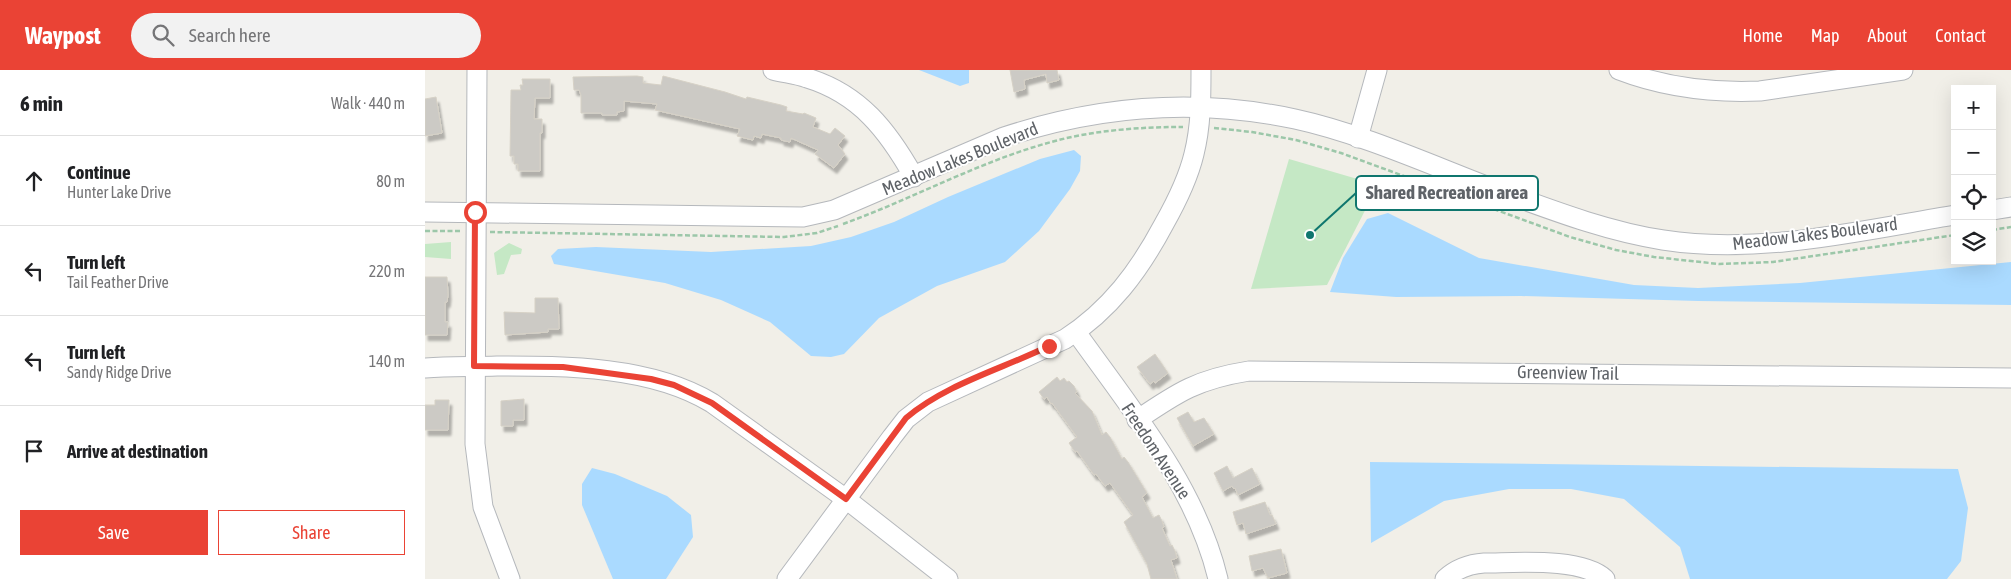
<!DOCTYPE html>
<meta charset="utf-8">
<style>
:root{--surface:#fff;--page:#f2f2f2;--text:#202124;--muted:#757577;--line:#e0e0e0;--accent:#ea4335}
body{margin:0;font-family:"Asap Condensed",sans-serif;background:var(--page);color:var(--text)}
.controls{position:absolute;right:15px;top:15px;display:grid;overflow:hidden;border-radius:0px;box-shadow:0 5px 20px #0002}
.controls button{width:45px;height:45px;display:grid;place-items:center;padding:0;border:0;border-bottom:1px solid var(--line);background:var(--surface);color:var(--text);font:25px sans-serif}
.stop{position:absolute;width:15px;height:15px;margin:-11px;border:4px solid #ea4335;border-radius:50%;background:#fff}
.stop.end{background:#ea4335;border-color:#fff;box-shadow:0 1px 5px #0008}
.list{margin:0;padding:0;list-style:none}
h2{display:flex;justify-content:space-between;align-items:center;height:65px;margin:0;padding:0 20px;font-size:21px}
h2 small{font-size:16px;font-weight:400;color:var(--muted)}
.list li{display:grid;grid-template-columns:32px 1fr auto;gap:15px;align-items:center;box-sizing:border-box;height:90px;padding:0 20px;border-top:1px solid var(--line)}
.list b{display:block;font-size:19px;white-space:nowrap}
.list p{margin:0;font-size:16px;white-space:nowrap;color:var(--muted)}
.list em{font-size:16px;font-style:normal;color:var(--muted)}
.actions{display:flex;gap:10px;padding:15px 20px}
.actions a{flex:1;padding:11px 0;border:1px solid var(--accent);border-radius:0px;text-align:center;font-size:18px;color:var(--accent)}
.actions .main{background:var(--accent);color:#fff}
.icon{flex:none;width:28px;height:28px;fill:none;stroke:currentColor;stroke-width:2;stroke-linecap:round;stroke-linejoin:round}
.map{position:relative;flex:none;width:1586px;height:509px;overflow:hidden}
header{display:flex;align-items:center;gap:30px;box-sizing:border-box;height:70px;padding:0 25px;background:var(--accent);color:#fff}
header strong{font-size:24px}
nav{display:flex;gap:28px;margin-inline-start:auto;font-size:18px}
.search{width:350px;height:45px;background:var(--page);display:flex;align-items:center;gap:12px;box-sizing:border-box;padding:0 18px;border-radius:28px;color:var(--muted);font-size:19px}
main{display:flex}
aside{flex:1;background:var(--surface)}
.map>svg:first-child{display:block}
.green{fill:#c5e8c5}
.water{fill:#aadaff}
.building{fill:#cccac5;stroke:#d6d1c6;filter:url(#shadow)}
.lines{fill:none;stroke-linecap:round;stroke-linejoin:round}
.minor-casing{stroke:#b5b8bc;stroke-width:21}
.path{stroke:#9cc7a9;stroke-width:2.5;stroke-dasharray:5 2.5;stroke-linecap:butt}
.minor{stroke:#fff;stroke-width:19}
.route{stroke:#ea4335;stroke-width:6}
.labels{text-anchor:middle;stroke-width:4;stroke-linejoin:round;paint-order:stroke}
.street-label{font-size:18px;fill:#5f6368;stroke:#fff}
.leader{fill:none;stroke:#0f766e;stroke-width:2}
.callout-dot{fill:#0f766e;stroke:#fff;stroke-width:2}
.callout{fill:#fff;stroke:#0f766e;stroke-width:2}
.callout-label{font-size:19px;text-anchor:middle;font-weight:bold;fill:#5f6368}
</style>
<header>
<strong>Waypost</strong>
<div class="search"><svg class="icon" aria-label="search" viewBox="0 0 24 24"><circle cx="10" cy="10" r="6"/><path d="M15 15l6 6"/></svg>Search here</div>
<nav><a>Home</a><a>Map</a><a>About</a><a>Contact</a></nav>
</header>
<main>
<aside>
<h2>6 min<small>Walk · 440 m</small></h2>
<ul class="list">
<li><svg class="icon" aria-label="ahead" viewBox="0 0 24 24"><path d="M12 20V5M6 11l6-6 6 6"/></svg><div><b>Continue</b><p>Hunter Lake Drive</p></div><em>80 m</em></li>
<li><svg class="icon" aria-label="left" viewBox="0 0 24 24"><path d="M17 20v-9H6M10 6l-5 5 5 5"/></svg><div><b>Turn left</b><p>Tail Feather Drive</p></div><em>220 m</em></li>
<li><svg class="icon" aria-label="left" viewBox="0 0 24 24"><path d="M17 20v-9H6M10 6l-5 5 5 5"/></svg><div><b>Turn left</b><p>Sandy Ridge Drive</p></div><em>140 m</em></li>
<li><svg class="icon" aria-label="arrive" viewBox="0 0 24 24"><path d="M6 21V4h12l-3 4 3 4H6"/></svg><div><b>Arrive at destination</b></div></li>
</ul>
<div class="actions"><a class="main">Save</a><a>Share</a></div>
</aside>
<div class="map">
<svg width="1586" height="509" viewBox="0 0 1586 509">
<defs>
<filter id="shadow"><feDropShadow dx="3" dy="5.5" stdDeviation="1" flood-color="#0004"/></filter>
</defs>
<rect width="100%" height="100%" fill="#f1efe8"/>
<!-- green -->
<g class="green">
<polygon points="864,89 953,115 902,215 826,219"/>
<polygon points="26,172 26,189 0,187 0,174"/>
<polygon points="84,173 97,179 96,184 86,185 79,204 72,205 69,183"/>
</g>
<!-- water -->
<g class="water">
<polygon points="494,0 544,0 544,13 535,16"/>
<polygon points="649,80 656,86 655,101 645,119 614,161 580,192 512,216 454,248 419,284 406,287 386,286 345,252 296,230 240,213 129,194 126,186 133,179 171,177 286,182 386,176 426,167 469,152 523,127 615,89"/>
<polygon points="963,143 1054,188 1209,215 1273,218 1375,213 1586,192 1586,235 1273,231 1096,226 971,227 905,222 918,188 942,149"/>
<polygon points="945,392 1533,399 1543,438 1536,491 1522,509 1265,509 1255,477 1199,429 1146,419 1084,419 1019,431 946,473"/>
<polygon points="167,398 190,404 242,426 266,445 268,467 241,509 188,509 157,435 157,414"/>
</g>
<!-- building -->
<g class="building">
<polygon points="585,0 632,0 634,10 622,13 621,4 599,10 600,19 589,22"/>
<polygon points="212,6 218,7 218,13 236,15 238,6 300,22 321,29 322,27 356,35 362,37 361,41 378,44 379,43 391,48 388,57 405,64 410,58 420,66 413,75 420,84 409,98 390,84 393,80 366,68 365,72 356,70 356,68 337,64 336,68 329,66 328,70 312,66 315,59 230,40 232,34 199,31 199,41 192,42 192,45 177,45 177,43 156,43 156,25 154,20 149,20 148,7"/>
<polygon points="97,9 125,9 125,28 110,28 109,49 117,49 117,63 115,63 115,101 93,101 93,94 89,94 89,86 85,86 86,20 96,20 95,15 98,15"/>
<polygon points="11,27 17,63 0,66 0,29"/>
<polygon points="0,207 22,207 23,225 22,232 20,232 20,252 23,252 22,265 0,265"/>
<polygon points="110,228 133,228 134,259 123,259 123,262 80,265 79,242 110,243"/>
<polygon points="730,284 743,303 730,313 729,311 725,314 712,297"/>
<polygon points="632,307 635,311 639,308 642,312 644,311 649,316 652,322 650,323 667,341 677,365 681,362 685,367 697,389 699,387 703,392 722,423 717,427 728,448 734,445 737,451 739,457 737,458 745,476 747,475 750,481 752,488 746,490 752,509 726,509 722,494 699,452 708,445 685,413 680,416 671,404 669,405 652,381 650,382 644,373 652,367 627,333 626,334 622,327 619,329 614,322"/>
<polygon points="99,329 99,350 88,350 88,356 76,356 76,331"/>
<polygon points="10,330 24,330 23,360 0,360 0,335 10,335"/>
<polygon points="763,342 769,352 779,348 789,364 768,376 752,348"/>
<polygon points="802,396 808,408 827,398 835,414 813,425 810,418 809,419 807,416 798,421 789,403"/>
<polygon points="840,432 845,445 847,445 851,454 821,464 818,453 812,455 808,442"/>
<polygon points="856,479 862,503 843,508 838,498 827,501 824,486"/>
</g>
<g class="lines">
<!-- minor casing -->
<g class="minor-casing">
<g id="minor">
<polyline points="52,0 50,374 58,437 85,509"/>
<path d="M348,0C359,3 371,4 382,8C435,24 463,61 489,107"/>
<path d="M1194,0C1238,17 1288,23 1335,21L1478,0"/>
<polyline points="933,68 952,0"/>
<polyline points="1567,140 1586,137"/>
<path d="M0,142L378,147L409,140L579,67C673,36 772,28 870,49C935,63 1006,95 1069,119C1124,139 1180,161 1238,170C1334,185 1434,161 1530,145"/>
<path d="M651,262C705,338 771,416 793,509"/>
<path d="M0,298C24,296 48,297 72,296C142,296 226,296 287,333L421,429L523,509"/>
<path d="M712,350C753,322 773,309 824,301L1586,308"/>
<path d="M362,509L467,367L481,349L503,332L640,269C685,240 714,201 739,154C752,131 763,109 769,84C776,56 776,28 776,0"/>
<path d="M1020,509C1031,499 1044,494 1059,493C1090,493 1156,487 1180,509"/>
</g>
</g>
<!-- path -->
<g class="path">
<polyline points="789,58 827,62 871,70 916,83 1145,167 1191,180 1229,187 1294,194 1348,192 1530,165"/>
<path d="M418,154C490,128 557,90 630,71C671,60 716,57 758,57"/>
<polyline points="1567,160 1586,157"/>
<polyline points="0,161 37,161"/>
<polyline points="65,162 359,167 392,163 413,156"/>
</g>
<!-- minor -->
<use href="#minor" class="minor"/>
</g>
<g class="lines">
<!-- route -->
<path class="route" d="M50,142L49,296L138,297L226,309L249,315L287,333L421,429L481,348C521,314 577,299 624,276"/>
</g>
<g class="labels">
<!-- street labels -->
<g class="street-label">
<text transform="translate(535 89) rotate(-22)" y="6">Meadow Lakes Boulevard</text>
<text transform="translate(1390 164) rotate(-7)" y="6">Meadow Lakes Boulevard</text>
<text transform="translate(1143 303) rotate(1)" y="6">Greenview Trail</text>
<text transform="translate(731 381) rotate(57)" y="6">Freedom Avenue</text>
</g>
</g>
<!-- callouts -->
<path class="leader" d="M885 165L931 123"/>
<circle class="callout-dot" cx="885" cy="165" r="5"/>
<rect class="callout" x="931" y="106" width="182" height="34" rx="5"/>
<g class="callout-label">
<text x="1022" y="129">Shared Recreation area</text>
</g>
</svg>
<div class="controls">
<button>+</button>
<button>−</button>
<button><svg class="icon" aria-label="locate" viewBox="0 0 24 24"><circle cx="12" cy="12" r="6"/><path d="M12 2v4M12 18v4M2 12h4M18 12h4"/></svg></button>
<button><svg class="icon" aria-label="layers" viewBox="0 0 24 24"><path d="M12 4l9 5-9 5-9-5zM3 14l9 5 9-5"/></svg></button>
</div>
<div class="stop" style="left:50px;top:142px"></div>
<div class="stop end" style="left:624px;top:276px"></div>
</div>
</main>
